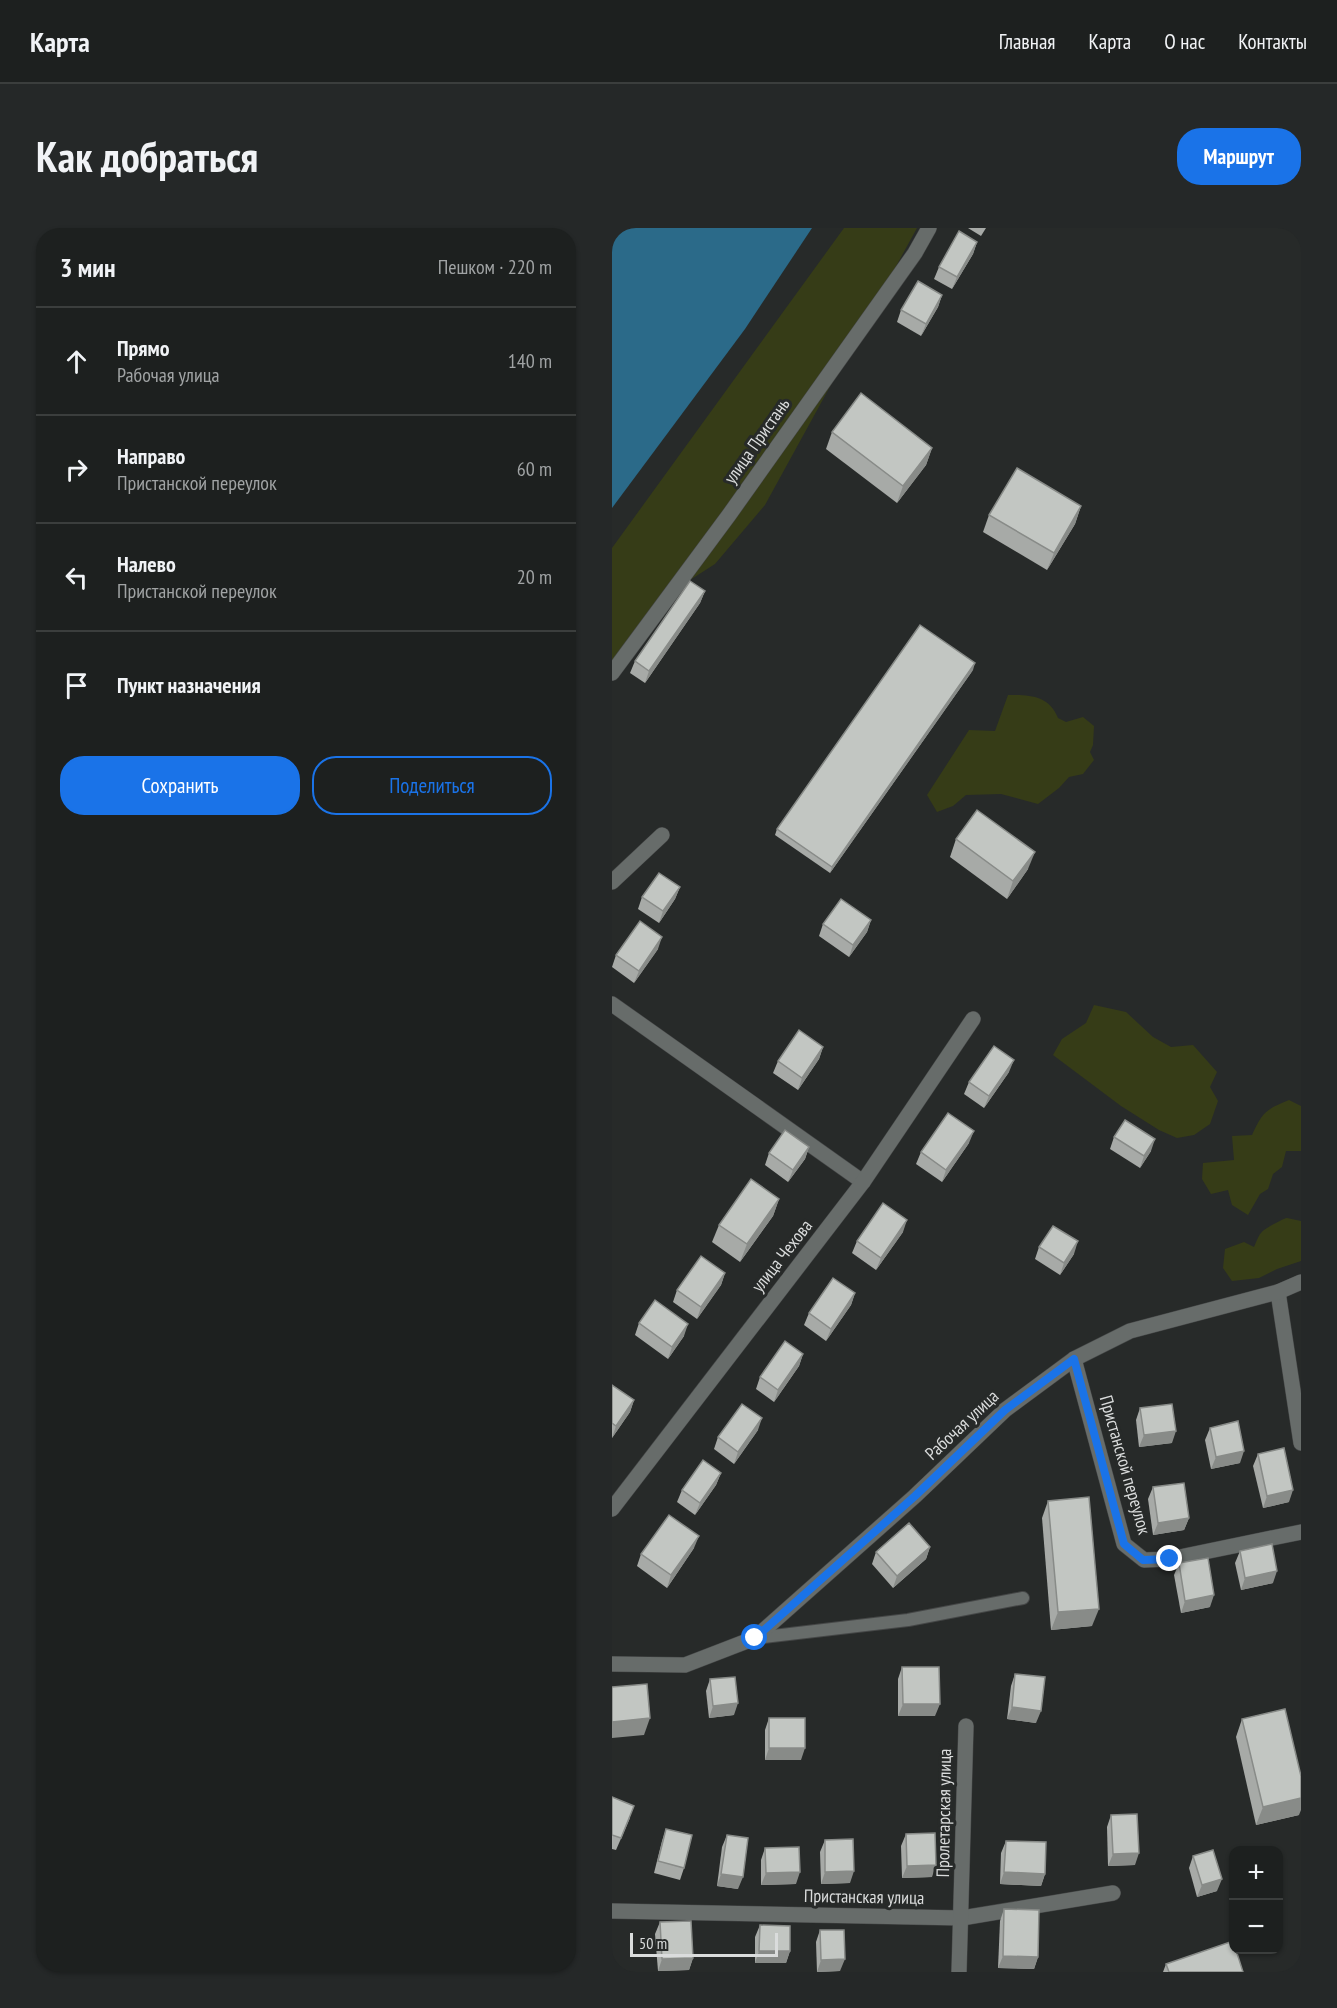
<!DOCTYPE html>
<html lang="ru">
<meta charset="utf-8">
<style>
:root{--surface:#1d201f;--page:#252828;--text:#f1f3f6;--muted:#a0a3a4;--line:#3b3e3d;--accent:#1a73e8}
body{margin:0;font-family:"PT Sans Narrow",sans-serif;background:var(--page);color:var(--text)}
.controls{position:absolute;right:18px;bottom:18px;display:grid;overflow:hidden;border-radius:12px;box-shadow:0 2px 4px #0004}
.controls button{width:54px;height:54px;display:grid;place-items:center;padding:0;border:0;border-bottom:2px solid var(--line);background:var(--surface);color:var(--text);font:30px sans-serif}
.scale{position:absolute;left:18px;bottom:15px;width:148px;box-sizing:border-box;padding-left:6px;border:3px solid #dadcdc;border-top:0;font-size:16px;line-height:21px;white-space:nowrap;color:#dadcdc;-webkit-text-stroke:4px #272a29;paint-order:stroke}
.stop{position:absolute;width:18px;height:18px;margin:-14px;border:4px solid #1a73e8;border-radius:50%;background:#fff}
.stop.end{background:#1a73e8;border-color:#fff;box-shadow:0 2px 6px #0008}
.list{margin:0;padding:0;list-style:none}
h2{display:flex;justify-content:space-between;align-items:center;height:78px;margin:0;padding:0 24px;font-size:26px}
h2 small{font-size:20px;font-weight:400;color:var(--muted)}
.list li{display:grid;grid-template-columns:39px 1fr auto;gap:18px;align-items:center;box-sizing:border-box;height:108px;padding:0 24px;border-top:2px solid var(--line)}
.list b{display:block;font-size:22px;white-space:nowrap}
.list p{margin:0;font-size:20px;white-space:nowrap;color:var(--muted)}
.list em{font-size:20px;font-style:normal;color:var(--muted)}
.actions{display:flex;gap:12px;padding:18px 24px}
.actions a{flex:1;padding:14px 0;border:2px solid var(--accent);border-radius:24px;text-align:center;font-size:21px;color:var(--accent)}
.actions .main{background:var(--accent);color:#fff}
.icon{flex:none;width:33px;height:33px;fill:none;stroke:currentColor;stroke-width:2;stroke-linecap:round;stroke-linejoin:round}
.map{position:relative;flex:none;width:689px;height:1744px;overflow:hidden;border-radius:24px}
header{display:flex;align-items:center;gap:36px;box-sizing:border-box;height:84px;padding:0 30px;background:var(--surface);border-bottom:2px solid var(--line)}
header strong{font-size:28px}
nav{display:flex;gap:33px;margin-inline-start:auto;font-size:21px}
.intro{display:flex;align-items:center;justify-content:space-between;box-sizing:border-box;height:144px;padding:0 36px}
h1{margin:0;font-size:42px}
.button{padding:15px 27px;border-radius:24px;background:var(--accent);color:#fff;font-size:21px;font-weight:700}
main{display:flex;gap:36px;padding:0 36px}
aside{flex:1;background:var(--surface);border-radius:24px;box-shadow:0 2px 4px #0004}
.map>svg:first-child{display:block}
.green{fill:#363c17}
.water{fill:#2b6a89}
.lines{fill:none;stroke-linecap:round;stroke-linejoin:round}
.service-casing{stroke:#454747;stroke-width:14}
.minor-casing{stroke:#454747;stroke-width:16}
.tertiary-casing{stroke:#454747;stroke-width:16}
.service{stroke:#676c6a;stroke-width:12}
.minor{stroke:#676c6a;stroke-width:15}
.tertiary{stroke:#676c6a;stroke-width:15}
.wall{fill:#a7aaa7}
.shaded-wall{fill:#888b88}
.building{fill:#c2c6c2;stroke:#888b88;stroke-width:1.5}
.route{stroke:#1a73e8;stroke-width:8}
.labels{text-anchor:middle;stroke-width:6;stroke-linejoin:round;paint-order:stroke}
.street-label{font-size:18px;fill:#dadcdc;stroke:#272a29}
</style>
<header>
<strong>Карта</strong>
<nav><a>Главная</a><a>Карта</a><a>О нас</a><a>Контакты</a></nav>
</header>
<div class="intro"><h1>Как добраться</h1><a class="button">Маршрут</a></div>
<main>
<aside>
<h2>3 мин<small>Пешком · 220 m</small></h2>
<ul class="list">
<li><svg class="icon" aria-label="ahead" viewBox="0 0 24 24"><path d="M12 20V5M6 11l6-6 6 6"/></svg><div><b>Прямо</b><p>Рабочая улица</p></div><em>140 m</em></li>
<li><svg class="icon" aria-label="right" viewBox="0 0 24 24"><path d="M7 20v-9h11M14 6l5 5-5 5"/></svg><div><b>Направо</b><p>Пристанской переулок</p></div><em>60 m</em></li>
<li><svg class="icon" aria-label="left" viewBox="0 0 24 24"><path d="M17 20v-9H6M10 6l-5 5 5 5"/></svg><div><b>Налево</b><p>Пристанской переулок</p></div><em>20 m</em></li>
<li><svg class="icon" aria-label="arrive" viewBox="0 0 24 24"><path d="M6 21V4h12l-3 4 3 4H6"/></svg><div><b>Пункт назначения</b></div></li>
</ul>
<div class="actions"><a class="main">Сохранить</a><a>Поделиться</a></div>
</aside>
<div class="map">
<svg width="689" height="1744" viewBox="0 0 689 1744">
<rect width="100%" height="100%" fill="#272a29"/>
<!-- green -->
<g class="green">
<polygon points="232,0 305,0 153,277 103,336 64,361 0,453 0,320"/>
<path d="M396,467C417,467 437,467 446,490L454,494L471,489L482,498L481,517L478,524L482,532L471,546L457,549L447,560L426,576L389,566L354,567L341,578L325,584L315,567L357,502L383,503Z"/>
<polygon points="482,777 514,784 541,809 559,819 581,817 605,844 598,859 606,873 598,896 582,907 565,910 547,902 509,878 441,827 450,811 474,795"/>
<path d="M677,872L689,878V923H674L670,939L661,946L656,961L648,966L636,987L620,977L616,962L599,966L590,951L591,935L622,932L620,908L640,907C650,885 654,881 677,872Z"/>
<path d="M675,990L689,993V1033L665,1041L647,1050L620,1053L611,1040L613,1021L632,1014L642,1019C644,1015 646,1008 649,1005C652,1001 670,991 675,990Z"/>
</g>
<!-- water -->
<polygon class="water" points="0,0 200,0 133,101 0,280"/>
<g class="lines">
<!-- service casing -->
<g class="service-casing">
<polyline id="service" points="143,1410 296,1392 411,1370"/>
</g>
<!-- minor casing -->
<g class="minor-casing">
<g id="minor">
<polyline points="0,445 117,287 303,25 317,0"/>
<polyline points="0,654 50,607"/>
<polyline points="0,776 251,954"/>
<polyline points="666,1064 689,1215"/>
<polyline points="462,1131 512,1316 532,1332 558,1331 689,1304"/>
<polyline points="0,1281 251,954 361,791"/>
<polyline points="0,1683 350,1690 501,1665"/>
<polyline points="347,1744 354,1498"/>
</g>
</g>
<!-- tertiary casing -->
<g class="tertiary-casing">
<polyline id="tertiary" points="0,1436 73,1437 143,1410 303,1268 393,1182 462,1131 518,1103 666,1064 689,1054"/>
</g>
<!-- service -->
<use href="#service" class="service"/>
<!-- minor -->
<use href="#minor" class="minor"/>
<!-- tertiary -->
<use href="#tertiary" class="tertiary"/>
</g>
<!-- wall -->
<g class="wall">
<polygon points="356,0 374,0 369,8"/>
<polygon points="365,14 361,26 340,61 322,51 327,39"/>
<polygon points="330,67 326,79 309,108 285,94 289,82"/>
<polygon points="220,204 320,220 314,237 285,275 214,221"/>
<polygon points="469,278 463,296 435,342 371,304 377,287"/>
<polygon points="93,363 88,375 33,455 18,445 23,433"/>
<polygon points="361,442 218,645 163,607 165,601"/>
<polygon points="344,611 416,641 395,671 338,629"/>
<polygon points="68,659 63,671 47,695 26,681 30,669"/>
<polygon points="259,692 255,704 237,729 207,708 211,696"/>
<polygon points="46,721 22,755 0,739 4,727"/>
<polygon points="211,819 207,831 186,862 161,845 166,833"/>
<polygon points="397,844 372,880 352,866 357,854"/>
<polygon points="502,909 539,923 528,940 498,921"/>
<polygon points="357,915 330,954 304,936 309,924"/>
<polygon points="197,919 193,931 176,954 153,937 157,925"/>
<polygon points="167,971 161,988 128,1034 100,1014 107,997"/>
<polygon points="291,1004 264,1042 240,1025 245,1013"/>
<polygon points="427,1019 462,1026 448,1047 423,1031"/>
<polygon points="113,1045 109,1057 85,1091 61,1074 65,1062"/>
<polygon points="243,1065 239,1077 214,1113 192,1097 197,1085"/>
<polygon points="27,1095 72,1108 56,1131 23,1107"/>
<polygon points="191,1126 187,1138 162,1174 144,1161 148,1149"/>
<polygon points="0,1157 22,1172 18,1184 0,1210"/>
<polygon points="528,1180 560,1215 527,1219 524,1192"/>
<polygon points="598,1200 628,1235 599,1241 593,1212"/>
<polygon points="146,1202 122,1236 102,1221 106,1209"/>
<polygon points="646,1226 677,1274 651,1280 641,1238"/>
<polygon points="109,1245 104,1257 83,1287 65,1274 70,1262"/>
<polygon points="541,1259 577,1290 572,1302 541,1307 536,1271"/>
<polygon points="436,1273 480,1398 439,1402 430,1290"/>
<polygon points="318,1319 314,1331 281,1360 260,1336 264,1324"/>
<polygon points="82,1320 55,1360 25,1338 29,1326"/>
<polygon points="628,1323 661,1355 629,1362 623,1335"/>
<polygon points="567,1335 598,1379 569,1385 562,1347"/>
<polygon points="290,1439 323,1488 286,1488 286,1451"/>
<polygon points="403,1446 424,1495 395,1491 399,1458"/>
<polygon points="98,1451 122,1487 97,1490 94,1463"/>
<polygon points="157,1490 189,1532 153,1532 153,1502"/>
<polygon points="630,1491 687,1587 644,1597 624,1509"/>
<polygon points="0,1569 18,1590 4,1622 0,1621"/>
<polygon points="499,1587 523,1637 496,1638 495,1599"/>
<polygon points="54,1601 72,1640 68,1652 42,1645 50,1613"/>
<polygon points="294,1606 320,1649 290,1650 289,1618"/>
<polygon points="115,1607 126,1661 105,1658 110,1619"/>
<polygon points="213,1612 238,1655 209,1656 208,1624"/>
<polygon points="394,1613 433,1646 429,1658 388,1656 389,1625"/>
<polygon points="153,1620 184,1656 149,1657 149,1632"/>
<polygon points="581,1628 605,1663 585,1669 577,1640"/>
<polygon points="392,1681 426,1729 422,1741 386,1740 388,1693"/>
<polygon points="48,1694 81,1730 77,1742 46,1743 43,1706"/>
<polygon points="148,1697 178,1723 174,1735 143,1735 143,1709"/>
<polygon points="208,1702 228,1743 205,1744 204,1714"/>
<polygon points="554,1736 631,1744 551,1744"/>
</g>
<!-- shaded-wall -->
<g class="shaded-wall">
<polygon points="365,14 361,26 340,61 345,49"/>
<polygon points="330,67 326,79 309,108 314,96"/>
<polygon points="320,220 314,237 285,275 291,258"/>
<polygon points="469,278 463,296 435,342 442,325"/>
<polygon points="93,363 88,375 33,455 37,443"/>
<polygon points="363,435 361,442 218,645 220,639"/>
<polygon points="423,624 416,641 395,671 401,653"/>
<polygon points="68,659 63,671 47,695 51,683"/>
<polygon points="259,692 255,704 237,729 241,717"/>
<polygon points="50,709 46,721 22,755 27,743"/>
<polygon points="211,819 207,831 186,862 190,850"/>
<polygon points="402,832 397,844 372,880 377,868"/>
<polygon points="362,903 357,915 330,954 334,942"/>
<polygon points="543,911 539,923 528,940 532,928"/>
<polygon points="197,919 193,931 176,954 181,942"/>
<polygon points="167,971 161,988 128,1034 135,1016"/>
<polygon points="295,992 291,1004 264,1042 269,1030"/>
<polygon points="466,1013 462,1026 448,1047 452,1035"/>
<polygon points="113,1045 109,1057 85,1091 89,1079"/>
<polygon points="243,1065 239,1077 214,1113 219,1101"/>
<polygon points="76,1096 72,1108 56,1131 60,1119"/>
<polygon points="191,1126 187,1138 162,1174 166,1162"/>
<polygon points="22,1172 18,1184 0,1210 4,1198"/>
<polygon points="150,1190 146,1202 122,1236 126,1224"/>
<polygon points="564,1203 560,1215 527,1219 532,1207"/>
<polygon points="632,1223 628,1235 599,1241 604,1229"/>
<polygon points="109,1245 104,1257 83,1287 88,1275"/>
<polygon points="681,1262 677,1274 651,1280 655,1268"/>
<polygon points="577,1290 572,1302 541,1307 546,1295"/>
<polygon points="87,1308 82,1320 55,1360 59,1347"/>
<polygon points="318,1319 314,1331 281,1360 285,1348"/>
<polygon points="665,1343 661,1355 629,1362 633,1350"/>
<polygon points="602,1367 598,1379 569,1385 573,1373"/>
<polygon points="487,1381 480,1398 439,1402 446,1384"/>
<polygon points="126,1475 122,1487 97,1490 101,1478"/>
<polygon points="291,1476 328,1476 323,1488 286,1488"/>
<polygon points="400,1479 429,1483 424,1495 395,1491"/>
<polygon points="38,1490 32,1507 0,1510 0,1494"/>
<polygon points="157,1520 193,1520 189,1532 153,1532"/>
<polygon points="689,1570 689,1582 687,1587 644,1597 651,1579"/>
<polygon points="527,1625 523,1637 496,1638 501,1626"/>
<polygon points="324,1637 320,1649 290,1650 295,1638"/>
<polygon points="242,1643 238,1655 209,1656 213,1644"/>
<polygon points="188,1644 184,1656 149,1657 154,1645"/>
<polygon points="392,1644 433,1646 429,1658 388,1656"/>
<polygon points="109,1646 131,1649 126,1661 105,1658"/>
<polygon points="610,1651 605,1663 585,1669 590,1657"/>
<polygon points="147,1723 178,1723 174,1735 143,1735"/>
<polygon points="391,1728 426,1729 422,1741 386,1740"/>
<polygon points="81,1730 77,1742 46,1743 50,1731"/>
<polygon points="233,1731 228,1743 205,1744 209,1732"/>
</g>
<!-- building -->
<g class="building">
<polygon points="347,3 365,14 345,49 327,39"/>
<polygon points="306,53 330,67 314,96 289,82"/>
<polygon points="249,165 320,220 291,258 220,204"/>
<polygon points="405,240 469,278 442,325 377,287"/>
<polygon points="78,353 93,363 37,443 23,433"/>
<polygon points="308,397 363,435 220,639 165,601"/>
<polygon points="365,582 423,624 401,653 344,611"/>
<polygon points="47,645 68,659 51,683 30,669"/>
<polygon points="229,671 259,692 241,717 211,696"/>
<polygon points="28,693 50,709 27,743 4,727"/>
<polygon points="187,802 211,819 190,850 166,833"/>
<polygon points="382,818 402,832 377,868 357,854"/>
<polygon points="336,885 362,903 334,942 309,924"/>
<polygon points="513,892 543,911 532,928 502,909"/>
<polygon points="173,902 197,919 181,942 157,925"/>
<polygon points="139,951 167,971 135,1016 107,997"/>
<polygon points="271,975 295,992 269,1030 245,1013"/>
<polygon points="441,998 466,1013 452,1035 427,1019"/>
<polygon points="89,1028 113,1045 89,1079 65,1062"/>
<polygon points="221,1050 243,1065 219,1101 197,1085"/>
<polygon points="43,1072 76,1096 60,1119 27,1095"/>
<polygon points="173,1113 191,1126 166,1162 148,1149"/>
<polygon points="0,1157 22,1172 4,1198 0,1195"/>
<polygon points="130,1176 150,1190 126,1224 106,1209"/>
<polygon points="560,1176 564,1203 532,1207 528,1180"/>
<polygon points="626,1193 632,1223 604,1229 598,1200"/>
<polygon points="672,1220 681,1262 655,1268 646,1226"/>
<polygon points="91,1232 109,1245 88,1275 70,1262"/>
<polygon points="572,1255 577,1290 546,1295 541,1259"/>
<polygon points="477,1269 487,1381 446,1384 436,1273"/>
<polygon points="57,1287 87,1308 59,1347 29,1326"/>
<polygon points="297,1295 318,1319 285,1348 264,1324"/>
<polygon points="660,1316 665,1343 633,1350 628,1323"/>
<polygon points="596,1330 602,1367 573,1373 567,1335"/>
<polygon points="290,1439 327,1439 328,1476 291,1476"/>
<polygon points="403,1446 433,1449 429,1483 400,1479"/>
<polygon points="123,1449 126,1475 101,1478 98,1451"/>
<polygon points="35,1456 38,1490 0,1494 0,1459"/>
<polygon points="673,1481 689,1548 689,1570 651,1579 630,1491"/>
<rect x="157" y="1490" width="36" height="30"/>
<polygon points="0,1569 22,1578 9,1610 0,1607"/>
<polygon points="525,1586 527,1625 501,1626 499,1587"/>
<polygon points="54,1601 80,1607 72,1640 46,1633"/>
<polygon points="323,1605 324,1637 295,1638 294,1606"/>
<polygon points="115,1607 136,1610 131,1649 109,1646"/>
<polygon points="241,1611 242,1643 213,1644 213,1612"/>
<polygon points="394,1613 434,1614 433,1646 392,1644"/>
<polygon points="187,1619 188,1644 154,1645 153,1620"/>
<polygon points="601,1622 610,1651 590,1657 581,1628"/>
<polygon points="392,1681 427,1682 426,1729 391,1728"/>
<polygon points="79,1693 81,1730 50,1731 48,1694"/>
<polygon points="148,1697 178,1698 178,1723 147,1723"/>
<polygon points="208,1702 232,1702 233,1731 209,1732"/>
<polygon points="621,1713 621,1722 624,1722 631,1744 557,1744 554,1736"/>
</g>
<g class="lines">
<!-- route -->
<polyline class="route" points="143,1410 303,1268 393,1182 462,1131 512,1316 531,1332 558,1331"/>
</g>
<g class="labels">
<!-- street labels -->
<g class="street-label">
<text transform="translate(145 213) rotate(-55)" y="6">улица Пристань</text>
<text transform="translate(170 1028) rotate(-52)" y="6">улица Чехова</text>
<text transform="translate(350 1197) rotate(-43)" y="6">Рабочая улица</text>
<text transform="translate(513 1237) rotate(74)" y="6">Пристанской переулок</text>
<text transform="translate(332 1585) rotate(-89)" y="6">Пролетарская улица</text>
<text transform="translate(252 1669) rotate(1)" y="6">Пристанская улица</text>
</g>
</g>
</svg>
<div class="controls">
<button>+</button>
<button>−</button>
</div>
<div class="scale">50 m</div>
<div class="stop" style="left:143px;top:1410px"></div>
<div class="stop end" style="left:558px;top:1331px"></div>
</div>
</main>
